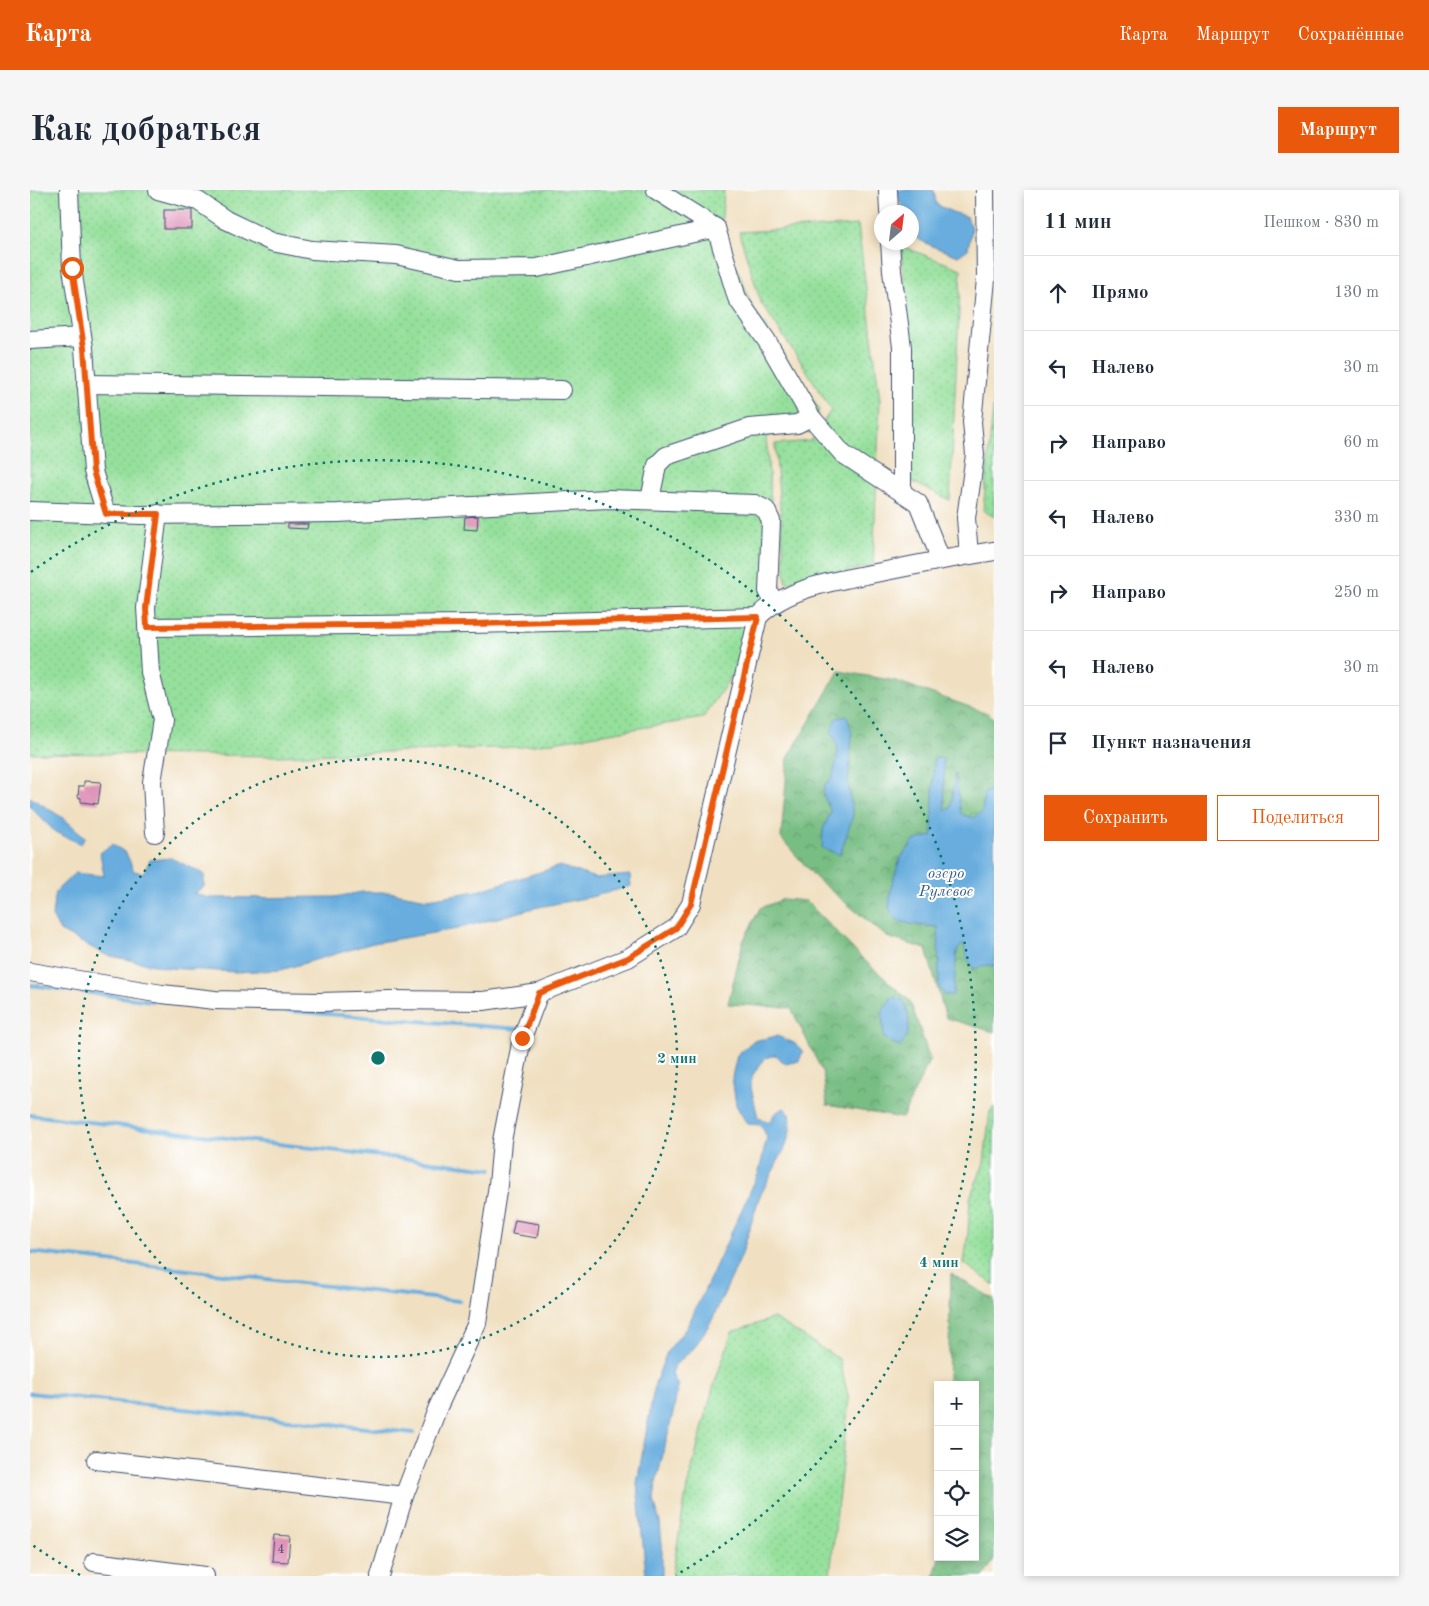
<!DOCTYPE html>
<html lang="ru">
<meta charset="utf-8">
<style>
:root{--surface:#fff;--page:#f6f6f7;--text:#1f2937;--muted:#747a83;--line:#e0e1e3;--accent:#ea580c}
body{margin:0;font-family:"Old Standard TT",serif;background:var(--page);color:var(--text)}
.controls{position:absolute;right:15px;bottom:15px;display:grid;overflow:hidden;border-radius:0px;box-shadow:0 2px 8px #0003}
.controls button{width:45px;height:45px;display:grid;place-items:center;padding:0;border:0;border-bottom:1px solid var(--line);background:var(--surface);color:var(--text);font:25px sans-serif}
.compass{position:absolute;left:844px;top:15px;width:45px;height:45px;border-radius:50%;background:var(--surface);box-shadow:0 2px 8px #0003;rotate:28deg}
.stop{position:absolute;width:15px;height:15px;margin:-11px;border:4px solid #ea580c;border-radius:50%;background:#fff}
.stop.end{background:#ea580c;border-color:#fff;box-shadow:0 1px 5px #0008}
.list{margin:0;padding:0;list-style:none}
h2{display:flex;justify-content:space-between;align-items:center;height:65px;margin:0;padding:0 20px;font-size:21px}
h2 small{font-size:16px;font-weight:400;color:var(--muted)}
.list li{display:grid;grid-template-columns:32px 1fr auto;gap:15px;align-items:center;box-sizing:border-box;height:75px;padding:0 20px;border-top:1px solid var(--line)}
.list b{display:block;font-size:19px;white-space:nowrap}
.list em{font-size:16px;font-style:normal;color:var(--muted)}
.actions{display:flex;gap:10px;padding:15px 20px}
.actions a{flex:1;padding:11px 0;border:1px solid var(--accent);border-radius:0px;text-align:center;font-size:18px;color:var(--accent)}
.actions .main{background:var(--accent);color:#fff}
.icon{flex:none;width:28px;height:28px;fill:none;stroke:currentColor;stroke-width:2;stroke-linecap:round;stroke-linejoin:round}
.map{position:relative;flex:none;width:964px;height:1386px;overflow:hidden;border-radius:0px}
header{display:flex;align-items:center;gap:30px;box-sizing:border-box;height:70px;padding:0 25px;background:var(--accent);color:#fff}
header strong{font-size:24px}
nav{display:flex;gap:28px;margin-inline-start:auto;font-size:18px}
.intro{display:flex;align-items:center;justify-content:space-between;box-sizing:border-box;height:120px;padding:0 30px}
h1{margin:0;font-size:35px}
.button{padding:12px 22px;border-radius:0px;background:var(--accent);color:#fff;font-size:18px;font-weight:700}
main{display:flex;gap:30px;padding:0 30px}
aside{flex:1;background:var(--surface);border-radius:0px;box-shadow:0 2px 8px #0003}
.map>svg:first-child{display:block}
.forest{fill:url(#forest-crowns);stroke:#4a7670}
.garden{fill:url(#garden-dots);stroke:#58887c}
.water{fill:#68adde;stroke:#426e9e}
.lines{fill:none;stroke-linecap:round;stroke-linejoin:round}
.stream{stroke:#68adde;stroke-width:4}
.building{fill:#dd8db5}
.minor-casing{stroke:#3b4a6d;stroke-width:20}
.minor{stroke:#fff;stroke-width:18}
.route{stroke:#ea580c;stroke-width:6}
.ring{fill:none;stroke:#0f766e;stroke-width:2.5;stroke-dasharray:2.5 5}
.labels{text-anchor:middle;stroke-width:4;stroke-linejoin:round;paint-order:stroke}
.number-label{font-size:12px;fill:#4c4674}
.water-label{font-size:16px;font-style:italic;fill:#365b8b;stroke:#fff}
.centre{fill:#0f766e;stroke:#fff;stroke-width:2.5}
.ring-label{font-size:15px;text-anchor:middle;font-weight:bold;fill:#0f766e;stroke:#fff;stroke-width:4;stroke-linejoin:round;paint-order:stroke}
</style>
<header>
<strong>Карта</strong>
<nav><a>Карта</a><a>Маршрут</a><a>Сохранённые</a></nav>
</header>
<div class="intro"><h1>Как добраться</h1><a class="button">Маршрут</a></div>
<main>
<div class="map">
<svg width="964" height="1386" viewBox="0 0 964 1386">
<defs>
<pattern id="forest-crowns" width="20" height="18" patternUnits="userSpaceOnUse" patternTransform="scale(1.25)"><rect width="20" height="18" fill="#78be83"/><path d="M2 6a3 3 0 1 1 6 0M12 15a3 3 0 1 1 6 0" fill="none" stroke="#629b6e"/></pattern>
<pattern id="garden-dots" width="8" height="8" patternUnits="userSpaceOnUse" patternTransform="scale(1.25)"><rect width="8" height="8" fill="#95e09b"/><path d="M2 2h.1M6 6h.1" fill="none" stroke="#80c088" stroke-width="1.8" stroke-linecap="round"/></pattern>
</defs>
<rect width="100%" height="100%" fill="#fff"/>
<filter id="ink" filterUnits="userSpaceOnUse"><feTurbulence type="fractalNoise" baseFrequency=".02" numOctaves="2"/><feDisplacementMap in="SourceGraphic" scale="10" xChannelSelector="R" yChannelSelector="G"/><feConvolveMatrix kernelMatrix="1 2 1 2 8 2 1 2 1" color-interpolation-filters="sRGB"/></filter>
<filter id="wash" filterUnits="userSpaceOnUse"><feTurbulence type="fractalNoise" baseFrequency=".0096" numOctaves="4" result="noise"/><feDisplacementMap in="SourceGraphic" scale="20" xChannelSelector="R" yChannelSelector="G"/><feGaussianBlur stdDeviation="1.12" result="paint"/><feColorMatrix in="noise" values="0 0 0 0 0 0 0 0 0 0 0 0 0 0 0 0 0 1.4 0 .05"/><feComposite in="paint" operator="in"/></filter>
<g filter="url(#wash)">
<rect width="100%" height="100%" fill="#f0e0c1"/>
<!-- forest -->
<g class="forest">
<polygon points="809,481 866,491 957,523 964,528 964,842 916,828 896,759 857,747 787,689 751,648 758,568"/>
<polygon points="754,709 776,711 834,770 880,811 900,869 872,928 797,915 793,883 761,818 698,814 713,752 730,718"/>
<polygon points="921,1084 964,1109 964,1370 954,1386 904,1386 909,1367 945,1367 945,1195 918,1195"/>
</g>
<!-- garden -->
<g class="garden">
<polygon points="0,0 694,0 691,38 722,116 789,219 781,242 736,246 748,400 721,419 711,472 673,528 492,557 248,566 0,563"/>
<polygon points="828,35 850,210 843,376 756,393 745,254 781,251 801,220 777,181 731,113 709,42"/>
<polygon points="871,56 931,79 920,310 881,291 877,127"/>
<polygon points="964,208 964,327 953,320"/>
<polygon points="964,917 964,1095 934,1073 938,1043 940,1008 954,973 960,921"/>
<polygon points="744,1128 809,1169 819,1209 800,1386 642,1386 657,1297 683,1198 702,1142"/>
</g>
<!-- water -->
<g class="water">
<path d="M868,0H904L906,14L922,22L936,26L942,37L938,59L928,66C919,62 886,52 882,43C880,37 882,29 882,22H874L867,3Z"/>
<path d="M817,526L822,544L818,593L823,626L810,665L792,658L793,639L801,622L793,604L795,594L801,590C806,573 813,558 801,542L806,528Z"/>
<polygon points="913,568 915,620 921,618 925,583 931,624 943,628 952,622 954,603 964,599 964,776 957,775 944,779 938,770 933,753 927,761 923,805 914,805 909,797 908,737 885,735 868,731 859,719 861,697 870,669 885,650 902,646 904,569"/>
<polygon points="0,607 33,628 55,647 51,654 25,642 0,617"/>
<polygon points="82,654 96,663 104,681 113,683 120,670 141,668 174,684 174,697 164,703 179,708 305,707 332,702 359,702 398,709 447,701 530,676 565,688 600,685 601,696 565,706 504,718 427,739 343,753 251,780 206,782 138,778 76,765 30,741 22,726 25,702 45,683 74,686 70,663"/>
<path d="M862,807L873,810C881,827 882,842 870,857L854,848L852,823Z"/>
<polygon points="747,846 764,853 773,861 769,871 755,874 746,865 735,868 722,886 721,897 728,928 740,932 745,923 754,918 759,923 761,937 756,956 729,1008 711,1067 682,1130 664,1158 644,1176 642,1185 648,1196 644,1219 626,1293 624,1310 630,1333 632,1354 632,1386 616,1386 607,1293 625,1193 637,1162 657,1137 676,1097 729,982 737,947 731,935 717,934 706,915 702,887 707,865 723,851"/>
</g>
<g class="lines">
<!-- stream -->
<g class="stream">
<polyline points="0,795 122,811"/>
<polyline points="233,819 490,839"/>
<polyline points="0,925 462,979"/>
<polyline points="0,1062 429,1111"/>
<polyline points="0,1203 384,1243"/>
</g>
</g>
<g id="blocks">
<!-- building -->
<g class="building">
<rect x="134" y="20" width="28" height="19"/>
<polygon points="448,326 447,340 434,339 435,327"/>
<polygon points="258,334 278,334 277,339 258,338"/>
<polygon points="54,591 71,592 68,614 51,612 51,608 48,607 49,596 54,596"/>
<polygon points="485,1030 509,1034 507,1048 482,1044"/>
<polygon points="244,1345 260,1346 258,1372 242,1371"/>
</g>
</g>
</g>
<g filter="url(#ink)">
<use href="#blocks" fill-opacity="0" stroke="#3b4a6d" stroke-width="1"/>
<g class="lines">
<!-- minor casing -->
<g class="minor-casing">
<g id="minor">
<polyline points="39,0 42,78 54,158 63,281 76,324"/>
<polyline points="128,0 168,11 196,30 242,52 282,60 366,65 429,79 507,78 686,38"/>
<polyline points="626,0 686,38 707,108 737,151 781,227 813,264 888,313 911,370"/>
<polyline points="858,0 859,22"/>
<polyline points="860,52 862,81 872,157 872,303"/>
<polyline points="0,150 52,147"/>
<polyline points="56,194 532,200"/>
<polyline points="620,310 627,275 636,266 719,238 767,234 781,227"/>
<polyline points="0,321 111,325 308,323 578,309 725,314 736,320 741,331 738,401 745,413"/>
<polyline points="939,365 936,328 945,265 942,232 956,89 955,0"/>
<polyline points="117,437 440,434 728,427"/>
<polyline points="125,643 122,592 132,530 120,482 116,418 128,324"/>
<path d="M0,782L132,804L185,810L289,812L360,810L453,811L509,803L598,768L646,738L661,714L728,427C758,396 811,390 851,382C889,374 926,367 964,361"/>
<polyline points="66,1270 374,1306"/>
<polyline points="64,1372 175,1386"/>
<polyline points="350,1386 374,1306 408,1217 447,1133 468,995 472,951 492,848 509,803"/>
</g>
</g>
<!-- minor -->
<use href="#minor" class="minor"/>
</g>
</g>
<g class="lines" filter="url(#ink)">
<!-- route -->
<polyline class="route" points="42,78 54,158 63,281 76,324 128,324 116,418 117,437 440,434 728,427 661,714 646,738 598,768 509,803 492,848"/>
</g>
<!-- distance rings -->
<g class="ring">
<circle cx="348" cy="868" r="299"/>
<path d="M50 1385A597 597 0 0 1 1 1354M1 382A597 597 0 1 1 646 1385"/>
</g>
<g class="labels">
<!-- number labels -->
<g class="number-label">
<text x="251" y="1363">4</text>
</g>
<!-- water labels -->
<g class="water-label">
<text x="916" y="688">озеро<tspan x="916" dy="18">Рулевое</tspan></text>
</g>
</g>
<circle cx="348" cy="868" r="8" class="centre"/>
<g class="ring-label">
<text x="647" y="873">2 мин</text>
<text x="909" y="1077">4 мин</text>
</g>
</svg>
<div class="controls">
<button>+</button>
<button>−</button>
<button><svg class="icon" aria-label="locate" viewBox="0 0 24 24"><circle cx="12" cy="12" r="6"/><path d="M12 2v4M12 18v4M2 12h4M18 12h4"/></svg></button>
<button><svg class="icon" aria-label="layers" viewBox="0 0 24 24"><path d="M12 4l9 5-9 5-9-5zM3 14l9 5 9-5"/></svg></button>
</div>
<svg class="compass" viewBox="-18 -18 36 36"><path d="M0-13l5 13h-10z" fill="#e53935"/><path d="M0 13l5-13h-10z" fill="#747a83"/></svg>
<div class="stop" style="left:42px;top:78px"></div>
<div class="stop end" style="left:492px;top:848px"></div>
</div>
<aside>
<h2>11 мин<small>Пешком · 830 m</small></h2>
<ul class="list">
<li><svg class="icon" aria-label="ahead" viewBox="0 0 24 24"><path d="M12 20V5M6 11l6-6 6 6"/></svg><div><b>Прямо</b></div><em>130 m</em></li>
<li><svg class="icon" aria-label="left" viewBox="0 0 24 24"><path d="M17 20v-9H6M10 6l-5 5 5 5"/></svg><div><b>Налево</b></div><em>30 m</em></li>
<li><svg class="icon" aria-label="right" viewBox="0 0 24 24"><path d="M7 20v-9h11M14 6l5 5-5 5"/></svg><div><b>Направо</b></div><em>60 m</em></li>
<li><svg class="icon" aria-label="left" viewBox="0 0 24 24"><path d="M17 20v-9H6M10 6l-5 5 5 5"/></svg><div><b>Налево</b></div><em>330 m</em></li>
<li><svg class="icon" aria-label="right" viewBox="0 0 24 24"><path d="M7 20v-9h11M14 6l5 5-5 5"/></svg><div><b>Направо</b></div><em>250 m</em></li>
<li><svg class="icon" aria-label="left" viewBox="0 0 24 24"><path d="M17 20v-9H6M10 6l-5 5 5 5"/></svg><div><b>Налево</b></div><em>30 m</em></li>
<li><svg class="icon" aria-label="arrive" viewBox="0 0 24 24"><path d="M6 21V4h12l-3 4 3 4H6"/></svg><div><b>Пункт назначения</b></div></li>
</ul>
<div class="actions"><a class="main">Сохранить</a><a>Поделиться</a></div>
</aside>
</main>
